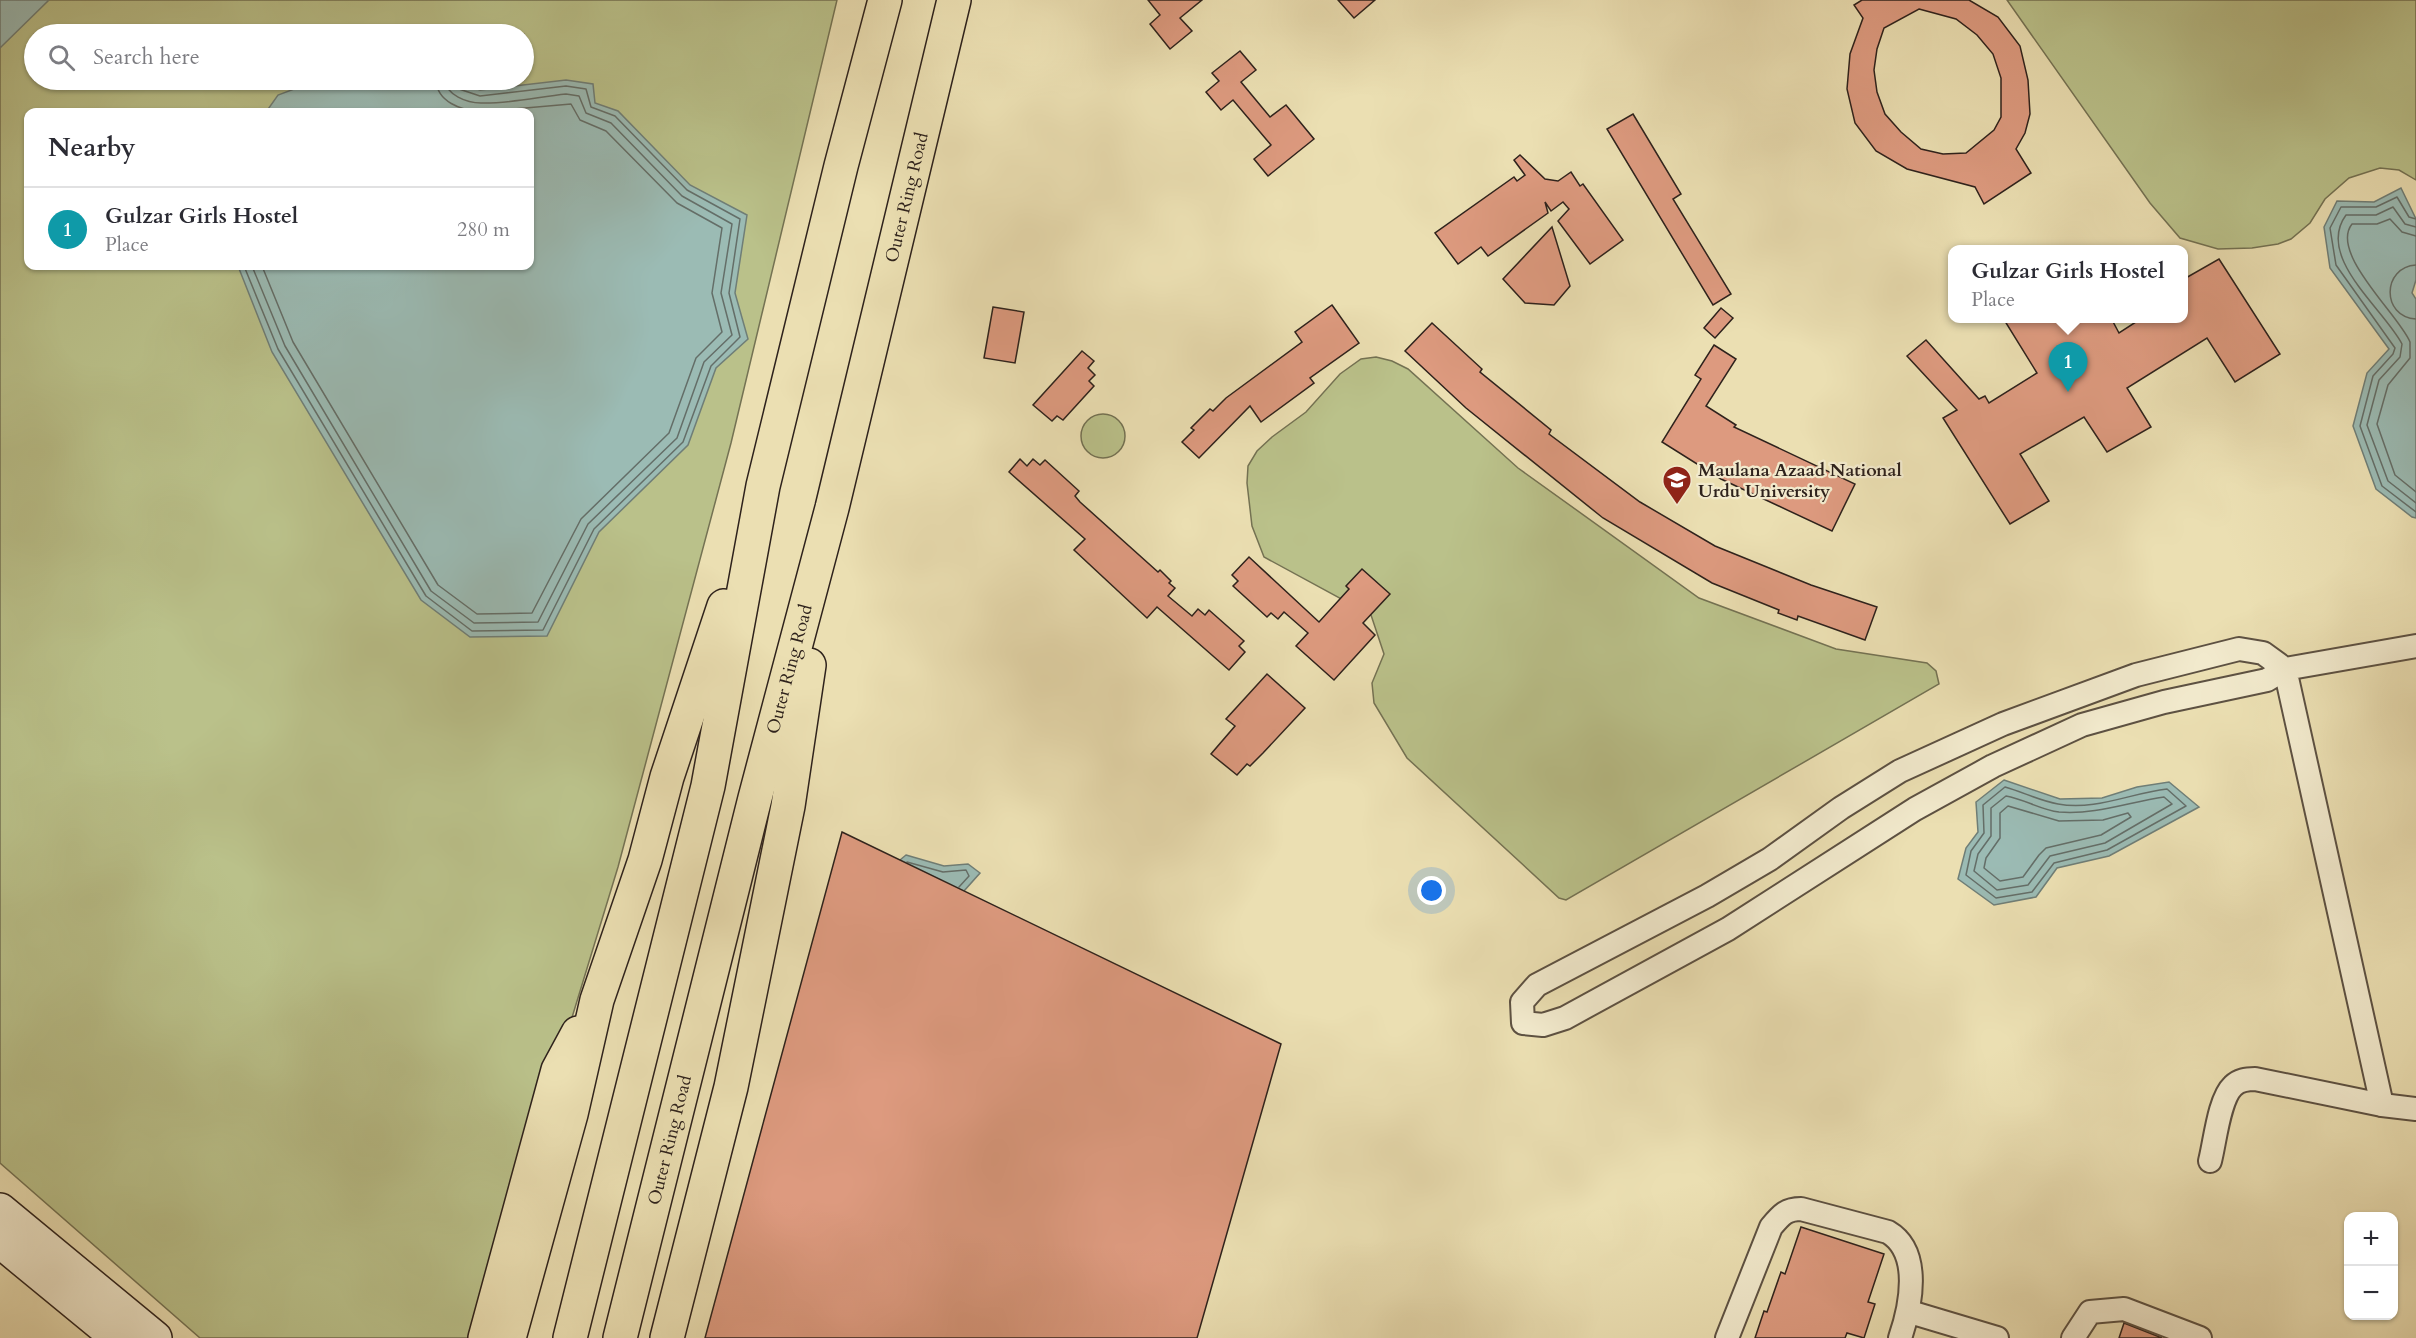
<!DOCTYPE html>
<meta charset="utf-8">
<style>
:root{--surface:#fff;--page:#f7f7f7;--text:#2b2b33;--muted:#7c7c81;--line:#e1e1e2;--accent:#111827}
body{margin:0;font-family:Cardo,serif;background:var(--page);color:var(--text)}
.controls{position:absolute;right:18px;bottom:18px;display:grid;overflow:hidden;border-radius:12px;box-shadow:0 2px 4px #0004}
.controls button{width:54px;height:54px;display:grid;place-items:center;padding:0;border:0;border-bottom:2px solid var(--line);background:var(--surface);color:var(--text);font:30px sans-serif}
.you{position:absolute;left:1432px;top:891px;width:21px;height:21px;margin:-15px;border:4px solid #fff;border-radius:50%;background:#1a73e8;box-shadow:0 0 0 9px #1a73e833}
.badge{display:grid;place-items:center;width:39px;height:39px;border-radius:50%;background:var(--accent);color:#fff;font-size:20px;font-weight:700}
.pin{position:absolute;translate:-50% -50px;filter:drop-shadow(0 2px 3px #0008)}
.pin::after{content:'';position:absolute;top:32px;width:21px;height:18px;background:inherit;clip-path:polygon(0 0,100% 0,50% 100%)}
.popup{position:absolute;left:1948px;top:245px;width:240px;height:78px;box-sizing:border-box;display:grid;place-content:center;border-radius:12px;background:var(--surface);filter:drop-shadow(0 2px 4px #0005);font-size:20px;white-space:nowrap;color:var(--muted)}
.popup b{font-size:22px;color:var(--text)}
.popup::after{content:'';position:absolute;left:50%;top:100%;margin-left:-12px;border:12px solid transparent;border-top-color:var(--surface)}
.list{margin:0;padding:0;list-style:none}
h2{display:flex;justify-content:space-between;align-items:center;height:78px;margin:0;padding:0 24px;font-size:26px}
h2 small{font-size:20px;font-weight:400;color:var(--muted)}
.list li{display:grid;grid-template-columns:39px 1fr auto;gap:18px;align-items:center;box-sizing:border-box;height:84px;padding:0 24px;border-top:2px solid var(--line)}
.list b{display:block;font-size:22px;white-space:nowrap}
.list p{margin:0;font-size:20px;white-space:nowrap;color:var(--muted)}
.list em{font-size:20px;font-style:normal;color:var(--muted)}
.icon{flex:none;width:33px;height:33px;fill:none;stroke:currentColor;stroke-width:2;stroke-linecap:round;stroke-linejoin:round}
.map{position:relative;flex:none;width:2416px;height:1338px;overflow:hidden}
.search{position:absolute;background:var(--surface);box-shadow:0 2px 4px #0004;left:24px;top:24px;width:510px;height:66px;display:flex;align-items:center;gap:15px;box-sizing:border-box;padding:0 21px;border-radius:33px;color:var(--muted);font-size:22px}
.panel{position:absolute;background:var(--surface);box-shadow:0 2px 4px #0004;left:24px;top:108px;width:510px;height:162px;border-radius:12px}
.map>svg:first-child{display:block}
.green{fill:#bac18a;stroke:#747253;stroke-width:1.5;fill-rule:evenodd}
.water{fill:#9bbbb4;stroke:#6f7e77;stroke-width:1.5}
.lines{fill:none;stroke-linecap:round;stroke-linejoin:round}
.shore{stroke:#646e68;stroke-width:1.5}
.building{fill:#dd9a7f;stroke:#2e221c;stroke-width:1.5;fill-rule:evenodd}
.minor-casing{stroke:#5d5142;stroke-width:26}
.secondary-casing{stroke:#2e221c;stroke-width:36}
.motorway-casing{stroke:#2e221c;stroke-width:36}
.minor{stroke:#f2eacd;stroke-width:22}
.secondary{stroke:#f2eacd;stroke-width:33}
.motorway{stroke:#ebdfb2;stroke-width:33}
.labels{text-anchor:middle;stroke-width:4.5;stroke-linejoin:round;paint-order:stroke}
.street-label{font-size:18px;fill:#2e221c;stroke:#f2eacd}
.poi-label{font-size:18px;font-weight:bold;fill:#2e221c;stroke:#f2eacd;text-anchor:start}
</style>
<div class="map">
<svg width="2416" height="1338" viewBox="0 0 2416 1338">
<rect width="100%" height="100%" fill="#ebdfb2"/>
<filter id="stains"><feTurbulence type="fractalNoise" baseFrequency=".00333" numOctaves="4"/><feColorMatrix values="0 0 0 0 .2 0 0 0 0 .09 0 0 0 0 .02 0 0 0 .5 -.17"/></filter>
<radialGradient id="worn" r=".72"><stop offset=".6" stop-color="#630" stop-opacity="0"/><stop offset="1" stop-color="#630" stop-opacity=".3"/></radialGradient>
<!-- green -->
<g class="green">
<path d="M0,0H837L731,443L618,867L474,1338H200L0,1163ZM34,34H524V80H34ZM28,112H530V266H28Z"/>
<polygon points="2007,0 2416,0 2416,180 2399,170 2380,168 2349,178 2325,199 2310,223 2291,239 2278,244 2252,248 2218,249 2180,238 2150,203"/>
<polygon points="1376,357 1392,361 1408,369 1518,468 1699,598 1836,649 1927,663 1936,671 1939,684 1566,900 1559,898 1407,758 1374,703 1372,683 1384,654 1371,615 1264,557 1252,526 1247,483 1248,466 1257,451 1272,437 1306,412 1340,374 1361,359"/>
<circle cx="1103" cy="436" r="22"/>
</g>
<!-- water -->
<g class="water">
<polygon points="0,0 49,0 0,48"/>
<polygon points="318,80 451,80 480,90 566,80 593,84 595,103 618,111 690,185 747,215 735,293 748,339 716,368 688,445 599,532 547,636 470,637 421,600 272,352 238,266 530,266 530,112 266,112 278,95"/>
<polygon points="2401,188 2416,219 2416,280 2412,293 2416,299 2416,518 2412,517 2376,489 2353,426 2367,373 2389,349 2330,268 2324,227 2337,201 2374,202"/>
<polygon points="2004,780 2060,799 2102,798 2137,787 2169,782 2199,807 2109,856 2057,868 2036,897 1994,905 1958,879 1966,848 1978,832 1976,802"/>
<polygon points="906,855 944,866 968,864 980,873 955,901 888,870"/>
</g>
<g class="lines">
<!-- shore -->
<g class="shore">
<path d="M436,80C437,102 461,110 480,112"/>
<polyline points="2416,219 2409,217 2397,197 2376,207 2341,207 2330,228 2336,265 2395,348 2393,354 2373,376 2360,426 2382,486 2416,512"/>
<path d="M2416,227L2405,224L2393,207L2376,215H2346C2315,257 2384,309 2402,344L2400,357L2379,380L2367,425L2388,481L2416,503"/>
<path d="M2416,236L2402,232L2390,219L2377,224H2352C2329,253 2399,315 2410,342V358L2388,385L2377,424L2395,475L2416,492"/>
<path d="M2416,265C2382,267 2381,317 2416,319"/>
<polyline points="244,266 278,349 426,596 472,631 543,630 594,529 683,442 711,366 740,337 729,293 740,219 687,190 615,116 591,107 586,89 566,86 480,96 456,88 453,80"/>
<path d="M252,266L285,346L431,591L474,623L538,622L588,524L677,438L704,362L732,335L721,293L732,224L682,196L611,123L586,113L579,96L566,94C538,97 508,104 481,103C467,103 446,95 445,80"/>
<polyline points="262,266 293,342 438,585 477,614 532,613 581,519 669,433 696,358 722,332 712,293 722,228 677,203 606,131 580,120 571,104 481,112"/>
<path d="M2005,787C2023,792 2040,801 2058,804C2095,811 2131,793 2167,789L2186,806L2107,850L2054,863L2032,892L1996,898L1966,875L1971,851L1984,833L1983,805Z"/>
<path d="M2006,796C2024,799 2041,810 2059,812C2096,815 2129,802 2164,797L2172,804L2105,843L2050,856L2028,885L1997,890L1974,871L1978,854L1991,836V808Z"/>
<polygon points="2008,806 2059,821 2103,820 2128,813 2131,817 2101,835 2046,848 2039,855 2023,877 2000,881 1984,868 1986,858 2000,838 2000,813"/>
<polyline points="907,862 943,872 966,870 969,876 959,887"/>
</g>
</g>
<!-- building -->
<g class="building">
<polygon points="1148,0 1202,0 1180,18 1192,31 1170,49 1150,24 1160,15"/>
<polygon points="1338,0 1375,0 1354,18"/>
<path d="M1862,0H1969L1998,17L2020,46L2028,80L2030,114L2025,133L2016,149L2031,173L1984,204L1975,187L1907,169L1876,151L1855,123L1847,89L1850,54L1863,18L1854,5ZM1919,9L1956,19L1977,35L1993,54L2001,78V117L1994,130L1966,153L1943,154L1921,149L1901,132L1885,114L1877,92L1874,70L1877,49L1884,28Z"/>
<polygon points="1240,51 1256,70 1241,82 1270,117 1286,105 1314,139 1268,176 1254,159 1271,145 1233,100 1221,110 1206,92 1219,81 1212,73"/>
<polygon points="1633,114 1681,194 1673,199 1731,294 1713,305 1607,129"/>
<polygon points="1520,155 1545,179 1558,181 1571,172 1580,186 1583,184 1623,240 1590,264 1558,221 1569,209 1563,202 1551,211 1545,202 1548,213 1488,256 1481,247 1458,264 1435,233 1514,177 1517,181 1525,175 1514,160"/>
<polygon points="1552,227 1570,286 1554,305 1525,303 1503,279"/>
<polygon points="2219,259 2280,354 2235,382 2207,338 2127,388 2151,427 2107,452 2084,417 2020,454 2049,501 2010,524 1943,418 1957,410 1907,356 1926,340 1979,399 1985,396 1989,403 2037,373 2003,318 2111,318 2119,333 2142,318 2184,318 2184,279"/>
<polygon points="1332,305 1359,343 1310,378 1314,383 1261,422 1250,406 1199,458 1182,442 1194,430 1191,428 1210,409 1213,411 1226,398 1302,342 1295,332"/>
<polygon points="993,307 1024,312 1015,363 984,358"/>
<polygon points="1721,308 1733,318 1715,338 1704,328"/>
<polygon points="1432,323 1482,369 1480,372 1551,430 1549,434 1640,502 1715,546 1811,585 1877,607 1865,640 1798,616 1797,620 1778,613 1779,610 1712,583 1603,518 1466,408 1405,351"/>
<polygon points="1714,345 1736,359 1706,406 1736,425 1734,427 1855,484 1832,531 1721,479 1662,442 1701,379 1695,375"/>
<polygon points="1082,351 1094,361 1088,368 1095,375 1089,381 1094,386 1063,420 1057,416 1052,421 1033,405"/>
<polygon points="1020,459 1027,466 1033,459 1040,465 1045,460 1079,491 1075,496 1080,502 1158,572 1160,570 1171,581 1169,583 1175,588 1168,596 1192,616 1198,609 1205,615 1209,610 1244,641 1239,646 1245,652 1229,670 1157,607 1147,618 1074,550 1085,539 1009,472"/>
<polygon points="1249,557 1319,622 1349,589 1346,586 1362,569 1390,594 1363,623 1375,635 1334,680 1296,646 1308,633 1284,612 1278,619 1271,613 1267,617 1233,586 1238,581 1232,575"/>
<polygon points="1267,674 1305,708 1263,753 1250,766 1247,764 1237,775 1211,754 1235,726 1226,719"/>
<polygon points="842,832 1281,1044 1197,1338 705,1338"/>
<polygon points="1801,1227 1884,1254 1868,1302 1875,1304 1864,1338 1847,1333 1845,1338 1755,1338 1764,1311 1767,1312 1781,1272 1785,1274"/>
<polygon points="2124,1323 2162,1338 2119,1338"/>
</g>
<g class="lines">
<!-- minor casing -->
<g class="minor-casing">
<g id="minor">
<polyline points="2382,1105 2285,669 2263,653 2239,649 2136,675 2003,724 1900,771 1841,808 1770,859 1707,896 1537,985 1522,1002 1523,1023 1543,1025 1565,1018 1728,929 1915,809 1993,766 2082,725 2164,702 2267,680 2285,669 2416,646"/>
<path d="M2210,1161C2215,1142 2219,1099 2233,1086C2239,1080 2246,1079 2255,1079L2382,1105L2416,1109"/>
<polyline points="1910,1312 1997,1338"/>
<path d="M1727,1338L1771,1227C1781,1215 1786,1209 1801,1209L1888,1232C1922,1252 1911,1306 1900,1338"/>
<polyline points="2073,1338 2090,1312 2124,1309 2200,1338"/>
</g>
</g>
<!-- secondary casing -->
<g class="secondary-casing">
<g id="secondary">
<polyline points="0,1210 155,1338"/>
<polyline points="0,1241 118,1338"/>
</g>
</g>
<!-- motorway casing -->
<g class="motorway-casing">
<g id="motorway">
<polyline points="485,1338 558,1070 578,1033"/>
<polyline points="509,1338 571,1114 597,1000 645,860 667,777 724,606"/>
<polyline points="570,1338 708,786 763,486 841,166 885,0"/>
<path id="s1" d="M620,1338L755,798L832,508L954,0"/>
<polyline points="667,1338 731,1087 788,806 809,665"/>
</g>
</g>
<!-- minor -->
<use href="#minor" class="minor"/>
<!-- secondary -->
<use href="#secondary" class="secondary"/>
<!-- motorway -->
<use href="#motorway" class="motorway"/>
</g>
<!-- icons -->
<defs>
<g id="university-pin" transform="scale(1.5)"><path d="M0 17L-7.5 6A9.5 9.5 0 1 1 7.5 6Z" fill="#8f2418" stroke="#f2eacd"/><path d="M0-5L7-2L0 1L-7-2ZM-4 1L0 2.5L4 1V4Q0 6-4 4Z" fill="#fff"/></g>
</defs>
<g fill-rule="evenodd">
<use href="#university-pin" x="1677" y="480"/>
</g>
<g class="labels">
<!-- street labels -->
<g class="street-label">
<text dy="6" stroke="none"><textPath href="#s1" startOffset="1176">Outer Ring Road</textPath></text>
<text dy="6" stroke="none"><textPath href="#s1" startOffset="690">Outer Ring Road</textPath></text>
<text dy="6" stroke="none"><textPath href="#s1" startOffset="204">Outer Ring Road</textPath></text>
</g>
<!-- poi labels -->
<g class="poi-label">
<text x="1698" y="476">Maulana Azaad National<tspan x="1698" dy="21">Urdu University</tspan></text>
</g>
</g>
<rect width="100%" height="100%" filter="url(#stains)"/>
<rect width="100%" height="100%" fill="url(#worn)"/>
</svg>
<div class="controls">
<button>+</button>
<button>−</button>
</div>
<div class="you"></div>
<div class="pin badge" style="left:2068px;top:392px;background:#0f9aa8">1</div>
<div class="popup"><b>Gulzar Girls Hostel</b>Place</div>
<div class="search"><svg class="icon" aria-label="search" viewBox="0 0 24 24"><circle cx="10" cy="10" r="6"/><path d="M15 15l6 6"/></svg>Search here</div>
<section class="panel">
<h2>Nearby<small></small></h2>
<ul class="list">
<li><span class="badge" style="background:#0f9aa8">1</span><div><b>Gulzar Girls Hostel</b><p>Place</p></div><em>280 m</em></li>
</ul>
</section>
</div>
